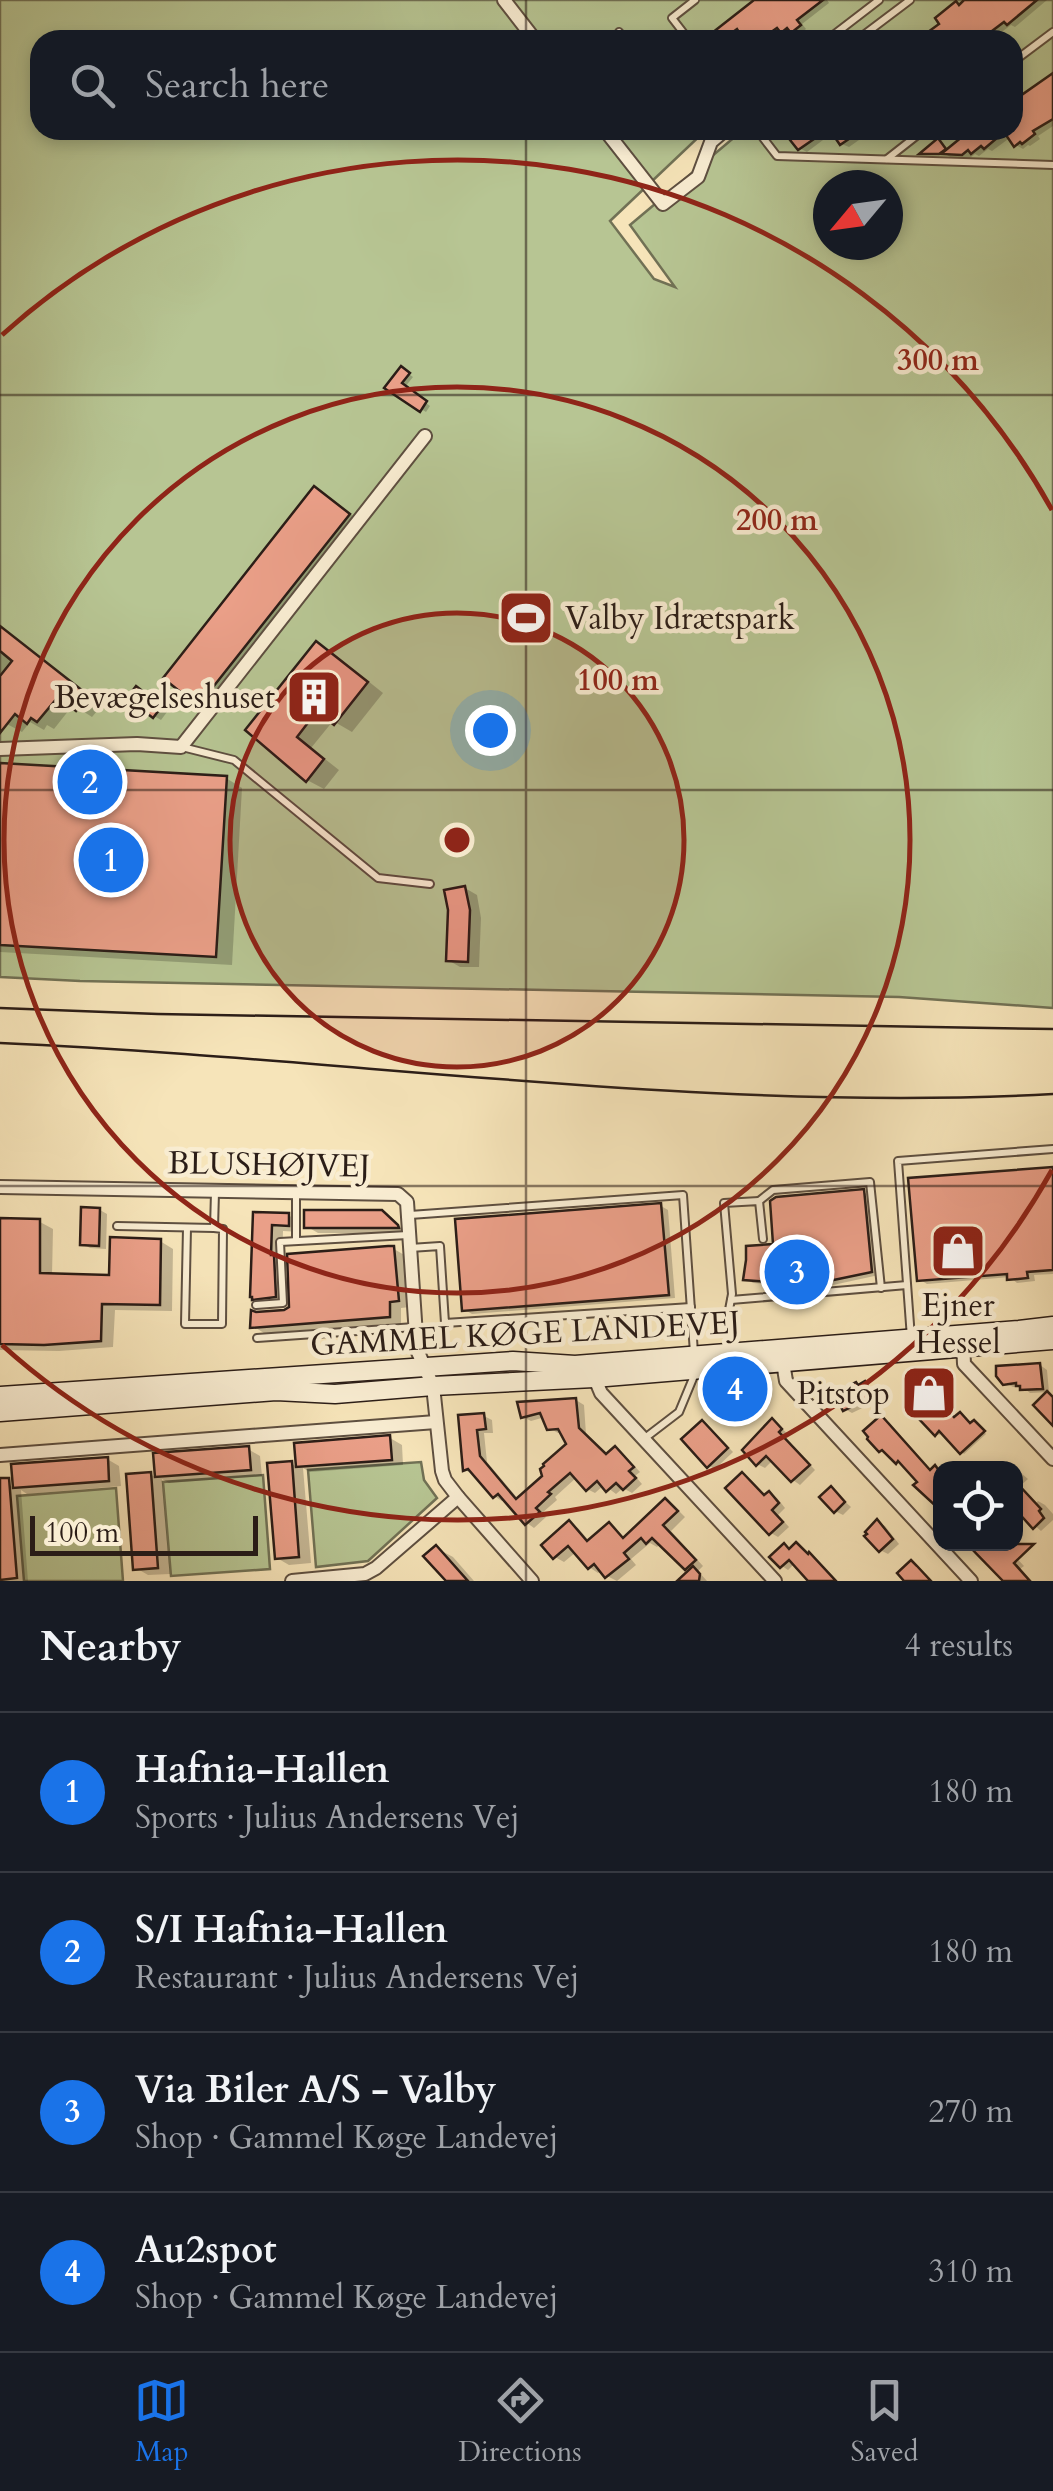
<!DOCTYPE html>
<meta charset="utf-8">
<style>
:root{--surface:#171b24;--page:#20242c;--text:#f1f3f6;--muted:#9ea1a6;--line:#363941;--accent:#1a73e8}
body{margin:0;font-family:Cardo,serif;background:var(--page);color:var(--text)}
.controls{position:absolute;right:30px;bottom:30px;display:grid;overflow:hidden;border-radius:20px;box-shadow:0 5px 15px #0003}
.controls button{width:90px;height:90px;display:grid;place-items:center;padding:0;border:0;border-bottom:2px solid var(--line);background:var(--surface);color:var(--text);font:50px sans-serif}
.compass{position:absolute;left:813px;top:170px;width:90px;height:90px;border-radius:50%;background:var(--surface);box-shadow:0 5px 15px #0003;rotate:241deg}
.scale{position:absolute;left:30px;bottom:25px;width:228px;box-sizing:border-box;padding-left:10px;border:5px solid #2b1d17;border-top:0;font-size:28px;line-height:35px;white-space:nowrap;color:#2b1d17;-webkit-text-stroke:8px #f9edd2;paint-order:stroke}
.you{position:absolute;left:490px;top:730px;width:35px;height:35px;margin:-25px;border:8px solid #fff;border-radius:50%;background:#1a73e8;box-shadow:0 0 0 15px #1a73e833}
.badge{display:grid;place-items:center;width:65px;height:65px;border-radius:50%;background:var(--accent);color:#fff;font-size:32px;font-weight:700}
.pin{position:absolute;translate:-50% -50%;border:5px solid #fff;box-shadow:0 2px 10px #0006}
.list{margin:0;padding:0;list-style:none}
h2{display:flex;justify-content:space-between;align-items:center;height:130px;margin:0;padding:0 40px;font-size:42px}
h2 small{font-size:32px;font-weight:400;color:var(--muted)}
.list li{display:grid;grid-template-columns:65px 1fr auto;gap:30px;align-items:center;box-sizing:border-box;height:160px;padding:0 40px;border-top:2px solid var(--line)}
.list b{display:block;font-size:38px;white-space:nowrap}
.list p{margin:0;font-size:32px;white-space:nowrap;color:var(--muted)}
.list em{font-size:32px;font-style:normal;color:var(--muted)}
.icon{flex:none;width:55px;height:55px;fill:none;stroke:currentColor;stroke-width:2;stroke-linecap:round;stroke-linejoin:round}
.map{position:relative;flex:none;width:1053px;height:1581px;overflow:hidden}
.search{position:absolute;background:var(--surface);box-shadow:0 5px 15px #0003;left:30px;right:30px;top:30px;height:110px;display:flex;align-items:center;gap:25px;box-sizing:border-box;padding:0 35px;border-radius:30px;color:var(--muted);font-size:38px}
.sheet{height:770px;background:var(--surface)}
nav{display:flex;justify-content:space-around;align-items:center;box-sizing:border-box;height:140px;border-top:2px solid var(--line);background:var(--surface);font-size:28px;color:var(--muted)}
nav a{display:grid;justify-items:center;gap:5px}
nav .on{color:var(--accent)}
.map>svg:first-child{display:block}
.green{fill:#b7c593;stroke:#717155;stroke-width:2.5;fill-rule:evenodd}
.shadow{fill:#0003}
.building{fill:#ea9f88;stroke:#2b1d17;stroke-width:2.5}
.lines{fill:none;stroke-linecap:round;stroke-linejoin:round}
.lane-casing{stroke:#5e4f40;stroke-width:10}
.street-casing{stroke:#5e4f40;stroke-width:16}
.secondary-casing{stroke:#2b1d17;stroke-width:21}
.lane{stroke:#f9edd2;stroke-width:6}
.street{stroke:#f9edd2;stroke-width:12}
.secondary{stroke:#f9edd2;stroke-width:18}
.tram{stroke:#2b1d17;stroke-width:2.5}
.grid{fill:none;stroke:#2b1d17;stroke-width:2.5;stroke-opacity:0.55}
.ring{fill:none;stroke:#8f2418;stroke-width:5}
.labels{text-anchor:middle;stroke-width:9;stroke-linejoin:round;paint-order:stroke}
.poi-label{font-size:32px;fill:#2b1d17;stroke:#f9edd2;text-anchor:end}
.street-label{font-size:32px;fill:#2b1d17;stroke:#f9edd2}
.centre{fill:#8f2418;stroke:#f9edd2;stroke-width:5}
.ring-label{font-size:30px;text-anchor:middle;font-weight:bold;fill:#8f2418;stroke:#f9edd2;stroke-width:9;stroke-linejoin:round;paint-order:stroke}
</style>
<div class="map">
<svg width="1053" height="1581" viewBox="0 0 1053 1581">
<rect width="100%" height="100%" fill="#f6e4b9"/>
<filter id="stains"><feTurbulence type="fractalNoise" baseFrequency=".002" numOctaves="4"/><feColorMatrix values="0 0 0 0 .2 0 0 0 0 .09 0 0 0 0 .02 0 0 0 .5 -.17"/></filter>
<radialGradient id="worn" r=".72"><stop offset=".6" stop-color="#630" stop-opacity="0"/><stop offset="1" stop-color="#630" stop-opacity=".3"/></radialGradient>
<!-- green -->
<g class="green">
<path d="M0,0H1053V1008L899,997L80,981L0,977ZM40,40H1013V130H743L630,225L675,287L654,279L610,221L706,130H40ZM828,185H888V245H828Z"/>
<polygon points="421,1462 424,1480 437,1498 368,1561 316,1567 308,1470"/>
<polygon points="263,1475 270,1569 171,1576 163,1482"/>
<polygon points="116,1488 123,1581 24,1581 17,1496"/>
</g>
<!-- shadow -->
<g class="shadow">
<polygon points="758,0 827,0 829,3 802,24 806,29 799,35 793,32 789,35 783,31 771,40 708,40"/>
<polygon points="968,0 1047,0 1015,27 1011,25 991,40 927,40"/>
<polygon points="1053,76 1053,126 1038,136 1040,139 1030,146 1028,145 1023,149 1016,145 1011,137 992,151 988,149 979,156 975,154 970,158 950,157 944,153 924,154 941,142 948,152 984,130 1013,130 1013,104"/>
<polygon points="801,130 881,130 873,136 869,133 849,147 837,142 831,134 807,152 797,147 790,138"/>
<polygon points="406,372 413,377 405,387 430,406 426,412 387,387"/>
<polygon points="314,489 331,498 364,525 216,713 200,704 166,678"/>
<polygon points="0,626 102,705 92,717 73,705 54,729 47,725 44,730 30,722 22,732 5,723 0,729"/>
<polygon points="317,644 333,653 383,693 352,732 333,721 311,748 339,770 324,789 307,780 249,730"/>
<polygon points="144,694 167,712 161,720 154,716"/>
<polygon points="0,766 226,778 242,788 232,965 0,952"/>
<polygon points="465,888 477,895 481,918 479,967 460,967 448,960 450,910"/>
<polygon points="1053,1169 1053,1274 1034,1275 1035,1281 1017,1283 1010,1277 927,1284 919,1279"/>
<polygon points="863,1192 871,1196 879,1275 833,1285 806,1287 753,1283 746,1279 776,1246"/>
<polygon points="661,1206 668,1210 675,1298 472,1314 465,1310"/>
<polygon points="100,1210 107,1214 106,1249 90,1248 83,1244"/>
<polygon points="382,1213 409,1233 318,1233 306,1226"/>
<polygon points="255,1214 288,1215 300,1222 300,1232 283,1231 282,1262 285,1264 286,1278 394,1249 406,1256 410,1307 401,1308 401,1323 264,1333 253,1326 291,1308 291,1302 266,1305 255,1298"/>
<polygon points="0,1221 40,1222 53,1229 52,1276 112,1277 160,1241 173,1249 172,1311 115,1310 113,1347 59,1351 0,1350"/>
<polygon points="1040,1365 1047,1370 1049,1392 1030,1393 1023,1387 1013,1387 1005,1383"/>
<polygon points="931,1378 940,1387 926,1390 955,1420 971,1426 977,1424 986,1434 964,1454 943,1432 939,1435 936,1434 909,1396"/>
<polygon points="865,1384 873,1388 879,1400 852,1413 845,1409 860,1387"/>
<polygon points="742,1388 760,1408 738,1409 731,1405"/>
<polygon points="576,1400 584,1405 586,1434 608,1456 615,1449 623,1454 640,1472 635,1476 642,1484 632,1493 623,1488 616,1494 604,1485 595,1493 587,1489 577,1477 555,1497 557,1500 542,1513 546,1517 534,1528 527,1523 505,1498 502,1501 494,1496 473,1474 465,1470 461,1417 484,1416 492,1420 493,1433 484,1433 487,1462 519,1500 545,1476 569,1445 563,1432 558,1433 549,1428 545,1417 531,1421 523,1417"/>
<polygon points="881,1418 889,1422 932,1471 935,1468 940,1471 940,1510 917,1485 920,1482 907,1467 881,1450"/>
<polygon points="773,1421 788,1434 784,1437 815,1470 800,1485 793,1480 773,1460 765,1468 757,1464"/>
<polygon points="703,1423 709,1427 733,1452 715,1469 709,1466"/>
<polygon points="390,1438 402,1445 403,1465 310,1472 303,1468 311,1563 289,1565 277,1558 292,1464 299,1468 297,1445"/>
<polygon points="248,1449 260,1456 262,1476 169,1483 162,1479 170,1574 148,1575 136,1568 150,1474 157,1478 156,1456"/>
<polygon points="107,1459 119,1466 121,1486 27,1494 21,1490 28,1581 0,1581 0,1486 9,1485 16,1489 14,1466"/>
<polygon points="1007,1461 1028,1479 1020,1486 1036,1503 1038,1501 1045,1505 1053,1514 1053,1520 1041,1531 1025,1517 1021,1521 1016,1518 1016,1468 1004,1468 1001,1466"/>
<polygon points="743,1475 750,1479 767,1497 770,1494 777,1498 785,1508 778,1515 789,1527 778,1537 771,1533"/>
<polygon points="831,1489 851,1507 843,1515 835,1511"/>
<polygon points="666,1501 675,1507 685,1517 671,1531 703,1566 698,1571 707,1581 683,1581 691,1571 661,1543 657,1547 650,1543 631,1559 636,1565 617,1581 607,1576 602,1570 598,1573 589,1567 576,1552 564,1562 555,1557 569,1523 578,1528 590,1542 609,1525 626,1539"/>
<polygon points="878,1522 885,1526 899,1544 888,1554 880,1550"/>
<polygon points="972,1544 1003,1544 1024,1566 1020,1569 1032,1581 1008,1581"/>
<polygon points="797,1545 803,1549 835,1581 812,1581 795,1563 788,1570 782,1566"/>
<polygon points="436,1548 453,1557 474,1581 449,1581"/>
</g>
<!-- building -->
<g class="building">
<polygon points="754,0 823,0 797,20 801,25 791,33 787,28 781,33 777,28 760,40 744,40 737,29 722,40 703,40"/>
<polygon points="964,0 1037,0 1007,25 1004,22 980,40 964,40 958,32 949,40 917,40 939,24 935,18 956,1 959,5"/>
<polygon points="1053,73 1053,119 1033,131 1035,134 1022,144 1020,142 1014,147 1004,132 984,149 981,146 971,154 968,150 962,155 941,154 968,132 971,136 980,130 1013,130 1013,101"/>
<polygon points="803,130 827,130 798,150 790,140"/>
<polygon points="830,130 862,130 840,145"/>
<polygon points="938,138 946,149 939,154 919,154"/>
<polygon points="401,366 410,373 402,383 427,401 420,412 384,388"/>
<polygon points="314,486 350,514 198,706 163,678"/>
<polygon points="0,626 88,695 76,711 58,697 37,722 31,718 27,724 15,714 0,733 0,676 12,661 0,651"/>
<polygon points="316,641 368,682 334,725 317,711 297,737 324,759 306,782 245,730"/>
<polygon points="136,686 162,706 153,718 127,698"/>
<polygon points="0,763 227,776 216,957 0,945"/>
<polygon points="465,886 470,910 468,962 446,961 448,910 444,890"/>
<polygon points="1053,1167 1053,1270 1027,1272 1028,1278 1007,1280 1007,1274 917,1281 908,1178"/>
<polygon points="864,1189 872,1272 824,1282 797,1284 743,1280 746,1260 746,1246 773,1244 770,1201 776,1197"/>
<polygon points="661,1203 669,1295 462,1311 455,1219"/>
<polygon points="81,1207 100,1208 99,1246 80,1245"/>
<polygon points="304,1210 382,1210 398,1225 399,1228 304,1228"/>
<polygon points="253,1212 289,1213 289,1226 272,1225 271,1255 274,1255 276,1297 252,1300 252,1297 250,1297"/>
<polygon points="0,1218 40,1219 40,1273 109,1275 110,1237 161,1239 160,1305 102,1304 101,1341 44,1345 0,1344"/>
<polygon points="388,1246 394,1246 399,1301 390,1302 390,1317 250,1328 251,1310 256,1312 284,1310 289,1307 287,1254"/>
<polygon points="1040,1363 1043,1389 1020,1390 1020,1386 1016,1386 1016,1383 1003,1385 996,1376 996,1366"/>
<polygon points="928,1373 940,1386 926,1389 954,1417 960,1412 970,1423 974,1420 985,1431 960,1454 939,1431 935,1436 904,1403 908,1399 905,1396"/>
<polygon points="865,1381 873,1396 843,1411 834,1393 856,1382 858,1385"/>
<polygon points="742,1385 760,1404 728,1406 727,1386"/>
<polygon points="1047,1391 1053,1397 1053,1426 1033,1405"/>
<polygon points="576,1398 579,1428 606,1454 615,1446 634,1467 629,1471 636,1478 623,1490 616,1483 606,1492 597,1481 586,1491 570,1473 548,1492 551,1494 536,1508 540,1512 525,1525 498,1494 493,1498 468,1469 463,1471 458,1415 484,1413 486,1429 477,1430 480,1456 516,1499 542,1476 540,1469 544,1466 543,1464 566,1444 558,1429 547,1430 540,1413 521,1418 517,1402"/>
<polygon points="881,1415 930,1470 935,1465 940,1472 940,1510 913,1485 917,1482 898,1461 896,1464 882,1450 879,1452 867,1439 868,1437 863,1431"/>
<polygon points="772,1418 782,1429 779,1432 810,1465 791,1482 766,1456 756,1466 742,1450"/>
<polygon points="702,1420 728,1448 707,1468 681,1439"/>
<polygon points="390,1435 392,1460 296,1467 294,1443"/>
<polygon points="249,1446 251,1470 155,1477 153,1453"/>
<polygon points="108,1457 109,1481 13,1488 11,1464"/>
<polygon points="292,1461 299,1557 275,1559 267,1463"/>
<polygon points="151,1472 158,1568 133,1570 126,1474"/>
<polygon points="742,1472 764,1495 769,1491 779,1503 772,1510 783,1522 769,1535 725,1488"/>
<polygon points="0,1478 9,1478 17,1578 0,1580"/>
<polygon points="1016,1482 1041,1509 1039,1511 1044,1518 1033,1529 1016,1510"/>
<polygon points="831,1486 845,1502 834,1513 819,1497"/>
<polygon points="665,1498 678,1511 663,1525 696,1560 685,1570 652,1538 646,1544 641,1538 624,1553 629,1559 605,1578 594,1564 588,1569 568,1546 553,1559 541,1545 569,1520 587,1541 609,1522 623,1538"/>
<polygon points="877,1519 893,1539 879,1552 864,1536 867,1534 865,1532"/>
<polygon points="796,1542 808,1554 809,1552 836,1581 808,1581 789,1560 780,1568 769,1557 784,1543 789,1549"/>
<polygon points="967,1544 1034,1544 1014,1563 1030,1581 1003,1581"/>
<polygon points="436,1545 468,1581 446,1581 423,1556"/>
<polygon points="911,1560 917,1566 931,1581 904,1581 897,1573"/>
<polygon points="693,1566 700,1574 699,1581 677,1581"/>
</g>
<g class="lines">
<!-- lane casing -->
<g class="lane-casing">
<g id="lane">
<polyline points="619,32 625,40"/>
<polyline points="689,40 672,18 695,0"/>
<polyline points="827,40 879,0"/>
<polyline points="857,40 910,0"/>
<polyline points="1013,62 1053,32"/>
<polyline points="701,130 711,141"/>
<polyline points="757,130 777,156 1053,165"/>
<polyline points="887,159 924,130"/>
<polyline points="182,747 234,760 378,878 430,884"/>
<polyline points="759,1201 773,1190 870,1182 881,1288"/>
<polyline points="410,1215 683,1195 694,1353"/>
<polyline points="117,1226 214,1228"/>
<polyline points="187,1228 185,1324 222,1324 223,1229 214,1228 215,1192"/>
<polyline points="296,1241 296,1192"/>
<polyline points="410,1248 440,1246 445,1323 691,1307"/>
<polyline points="731,1300 907,1285"/>
<polyline points="256,1305 283,1303 280,1242 408,1235"/>
<polyline points="257,1338 415,1327"/>
<polyline points="911,1338 898,1161 1053,1149"/>
<polyline points="732,1352 728,1315 732,1294 724,1203 759,1201 763,1239"/>
<polyline points="645,1438 679,1412 696,1371"/>
</g>
</g>
<!-- street casing -->
<g class="street-casing">
<g id="street">
<polyline points="504,0 535,40"/>
<polyline points="605,130 663,204 698,177 711,142 725,130"/>
<polyline points="0,749 137,744 181,747 425,436"/>
<polyline points="0,1187 398,1194 407,1202 417,1350 433,1386 442,1471 445,1480 458,1497 532,1581"/>
<polyline points="963,1341 964,1364 1053,1459"/>
<polyline points="782,1356 786,1381 971,1581"/>
<polyline points="593,1374 601,1393 775,1581"/>
<polyline points="0,1455 436,1422"/>
<polyline points="292,1581 365,1574 376,1568 458,1497"/>
</g>
</g>
<!-- secondary casing -->
<g class="secondary-casing">
<g id="secondary">
<polyline points="0,1396 513,1361 575,1365 1019,1330 1053,1326"/>
<polyline points="0,1412 276,1391 335,1394 433,1386 594,1378 1053,1340"/>
</g>
</g>
<!-- lane -->
<use href="#lane" class="lane"/>
<!-- street -->
<use href="#street" class="street"/>
<!-- secondary -->
<use href="#secondary" class="secondary"/>
<!-- tram -->
<g class="tram">
<polyline points="0,1008 158,1014 1053,1029"/>
<path d="M0,1043C351,1058 701,1113 1053,1094"/>
</g>
</g>
<!-- grid -->
<path class="grid" d="M526,0V40M526,130V1581M0,395H1053M0,790H1053M0,1186H1053"/>
<!-- distance rings -->
<circle cx="457" cy="840" r="227" fill="#8f2418" fill-opacity=".12"/>
<g class="ring">
<circle cx="457" cy="840" r="227"/>
<circle cx="457" cy="840" r="453"/>
<path d="M1052 1170A680 680 0 0 1 2 1345M2 335A680 680 0 0 1 1052 510"/>
</g>
<!-- icons -->
<defs>
<g id="stadium-square" transform="scale(2.875)"><rect x="-9" y="-9" width="18" height="18" rx="4" fill="#8f2418" stroke="#f9edd2"/><path d="M0-5a6.5 5 0 1 0 0 10a6.5 5 0 1 0 0-10ZM-3.5-1.8h7v3.6h-7Z" fill="#fff"/></g>
<g id="building-square" transform="scale(2.875)"><rect x="-9" y="-9" width="18" height="18" rx="4" fill="#8f2418" stroke="#f9edd2"/><path d="M-4-6H4V6H1V3H-1V6H-4ZM-2.5-4.3h1.7v1.8h-1.7ZM.8-4.3h1.7v1.8H.8ZM-2.5-1h1.7V.8h-1.7ZM.8-1h1.7V.8H.8Z" fill="#fff"/></g>
<g id="shop-square" transform="scale(2.875)"><rect x="-9" y="-9" width="18" height="18" rx="4" fill="#8f2418" stroke="#f9edd2"/><path d="M-5-2.5h2.3a2.7 3.5 0 0 1 5.4 0H5L5.5 6h-11ZM-1.5-2.5h3a1.5 2.3 0 0 0-3 0Z" fill="#fff"/></g>
</defs>
<g fill-rule="evenodd">
<use href="#stadium-square" x="526" y="618"/>
<use href="#building-square" x="314" y="697"/>
<use href="#shop-square" x="958" y="1251"/>
<use href="#shop-square" x="929" y="1393"/>
</g>
<g class="labels">
<!-- poi labels -->
<g class="poi-label">
<text x="565" y="629" text-anchor="start">Valby Idrætspark</text>
<text x="275" y="708">Bevægelseshuset</text>
<text x="958" y="1316" text-anchor="middle">Ejner<tspan x="958" dy="37">Hessel</tspan></text>
<text x="890" y="1404">Pitstop</text>
</g>
<!-- street labels -->
<g class="street-label">
<text transform="translate(269 1164) rotate(1)" y="11">BLUSHØJVEJ</text>
<text transform="translate(525 1333) rotate(-3)" y="11">GAMMEL KØGE LANDEVEJ</text>
</g>
</g>
<circle cx="457" cy="840" r="15" class="centre"/>
<g class="ring-label">
<text x="938" y="370">300 m</text>
<text x="777" y="530">200 m</text>
<text x="618" y="690">100 m</text>
</g>
<rect width="100%" height="100%" filter="url(#stains)"/>
<rect width="100%" height="100%" fill="url(#worn)"/>
</svg>
<div class="controls">
<button><svg class="icon" aria-label="locate" viewBox="0 0 24 24"><circle cx="12" cy="12" r="6"/><path d="M12 2v4M12 18v4M2 12h4M18 12h4"/></svg></button>
</div>
<svg class="compass" viewBox="-18 -18 36 36"><path d="M0-13l5 13h-10z" fill="#e53935"/><path d="M0 13l5-13h-10z" fill="#9ea1a6"/></svg>
<div class="scale">100 m</div>
<div class="you"></div>
<div class="pin badge" style="left:111px;top:860px">1</div>
<div class="pin badge" style="left:90px;top:782px">2</div>
<div class="pin badge" style="left:797px;top:1272px">3</div>
<div class="pin badge" style="left:735px;top:1389px">4</div>
<div class="search"><svg class="icon" aria-label="search" viewBox="0 0 24 24"><circle cx="10" cy="10" r="6"/><path d="M15 15l6 6"/></svg>Search here</div>
</div>
<section class="sheet">
<h2>Nearby<small>4 results</small></h2>
<ul class="list">
<li><span class="badge">1</span><div><b>Hafnia-Hallen</b><p>Sports · Julius Andersens Vej</p></div><em>180 m</em></li>
<li><span class="badge">2</span><div><b>S/I Hafnia-Hallen</b><p>Restaurant · Julius Andersens Vej</p></div><em>180 m</em></li>
<li><span class="badge">3</span><div><b>Via Biler A/S - Valby</b><p>Shop · Gammel Køge Landevej</p></div><em>270 m</em></li>
<li><span class="badge">4</span><div><b>Au2spot</b><p>Shop · Gammel Køge Landevej</p></div><em>310 m</em></li>
</ul>
</section>
<nav>
<a class="on"><svg class="icon" aria-label="map" viewBox="0 0 24 24"><path d="M3 6l6-2 6 2 6-2v14l-6 2-6-2-6 2zM9 4v14M15 6v14"/></svg>Map</a>
<a><svg class="icon" aria-label="directions" viewBox="0 0 24 24"><path d="M12 3l9 9-9 9-9-9zM9 14v-3h6M13 9l2 2-2 2"/></svg>Directions</a>
<a><svg class="icon" aria-label="saved" viewBox="0 0 24 24"><path d="M7 4h10v16l-5-4-5 4z"/></svg>Saved</a>
</nav>
